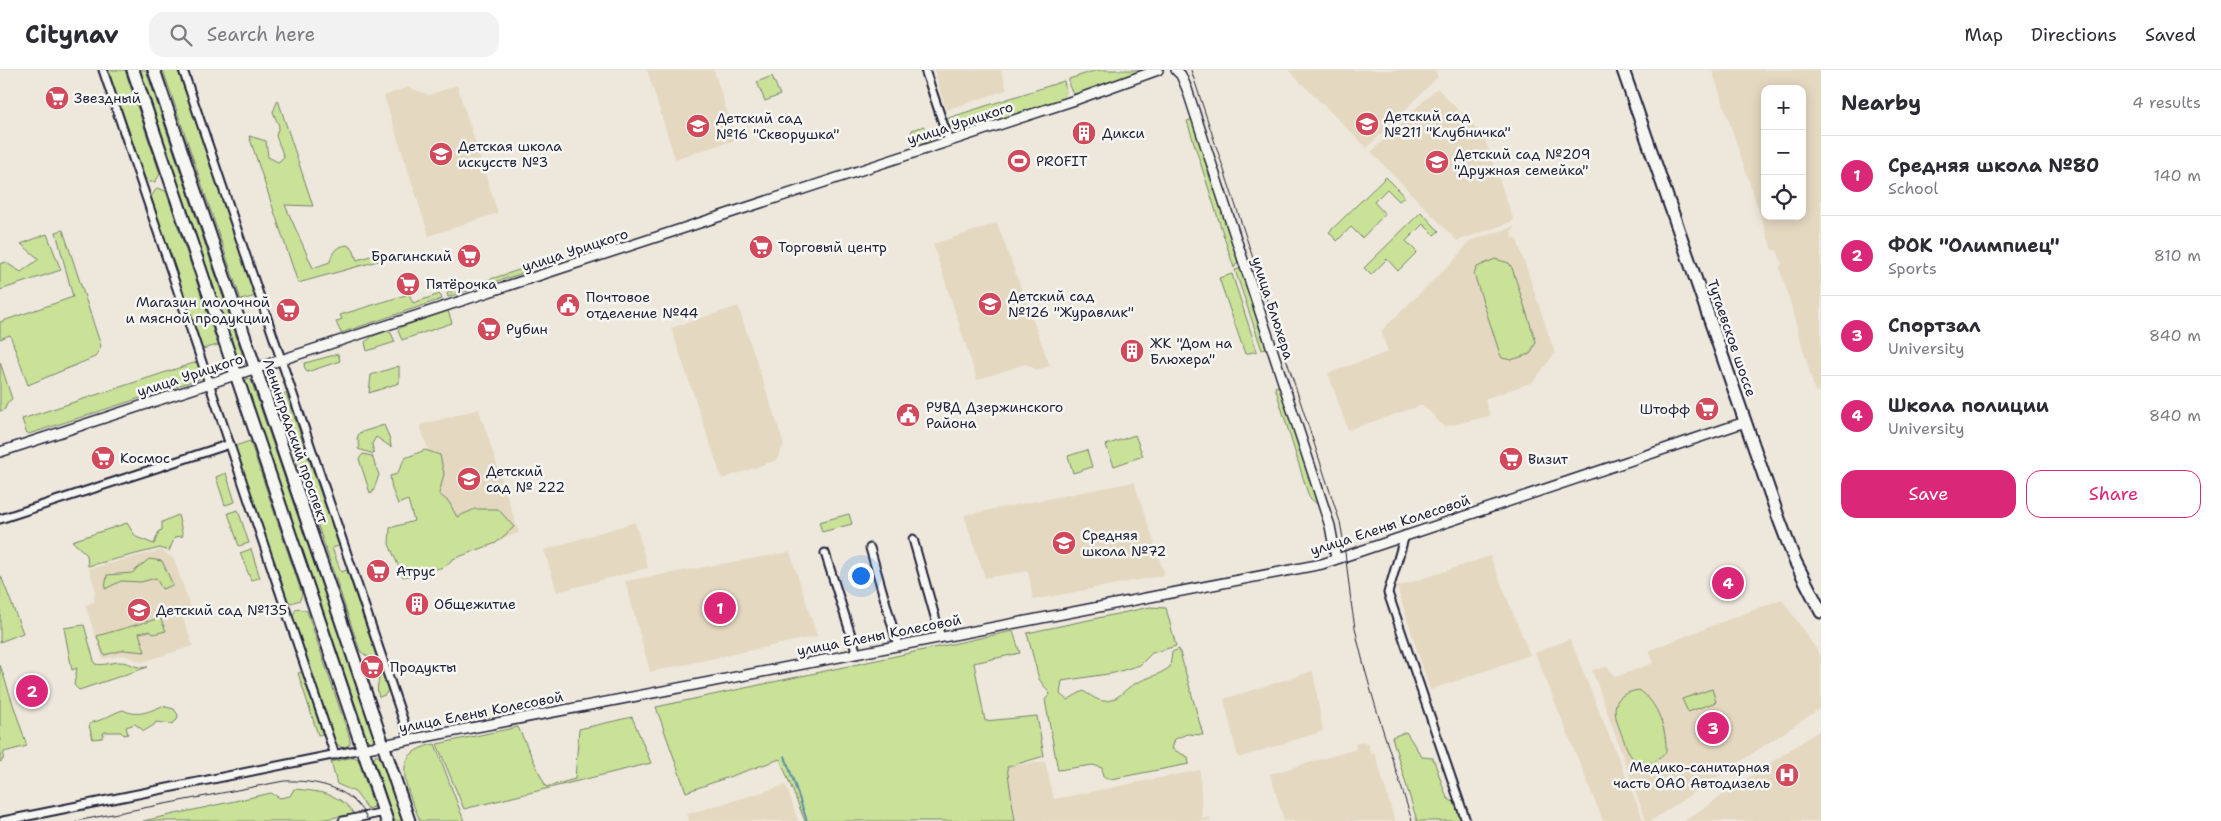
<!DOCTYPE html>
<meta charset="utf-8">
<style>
:root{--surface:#fff;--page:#f2f2f3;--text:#2b2b33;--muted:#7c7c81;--line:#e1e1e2;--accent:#db2777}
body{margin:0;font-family:"Shantell Sans",sans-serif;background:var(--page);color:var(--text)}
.controls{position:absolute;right:15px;top:15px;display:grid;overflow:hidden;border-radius:10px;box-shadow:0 2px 12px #0003}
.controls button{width:45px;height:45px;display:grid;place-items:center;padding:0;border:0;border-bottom:1px solid var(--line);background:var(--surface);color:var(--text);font:25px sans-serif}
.you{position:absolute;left:860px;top:505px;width:18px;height:18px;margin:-12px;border:4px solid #fff;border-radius:50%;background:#1a73e8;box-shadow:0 0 0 8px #1a73e833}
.badge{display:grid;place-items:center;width:32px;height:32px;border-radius:50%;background:var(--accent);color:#fff;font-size:16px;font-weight:700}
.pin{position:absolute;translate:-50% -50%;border:2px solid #fff;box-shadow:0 1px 5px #0006}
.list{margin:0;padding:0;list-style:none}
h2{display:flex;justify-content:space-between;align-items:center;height:65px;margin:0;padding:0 20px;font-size:21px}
h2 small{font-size:16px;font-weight:400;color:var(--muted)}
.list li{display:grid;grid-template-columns:32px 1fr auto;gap:15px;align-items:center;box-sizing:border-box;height:80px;padding:0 20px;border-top:1px solid var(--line)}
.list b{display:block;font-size:19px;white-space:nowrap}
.list p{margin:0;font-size:16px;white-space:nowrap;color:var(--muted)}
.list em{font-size:16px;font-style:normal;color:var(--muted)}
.actions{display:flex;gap:10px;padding:15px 20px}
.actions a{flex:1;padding:11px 0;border:1px solid var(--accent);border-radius:15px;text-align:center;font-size:18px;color:var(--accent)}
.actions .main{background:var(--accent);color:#fff}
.icon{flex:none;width:28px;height:28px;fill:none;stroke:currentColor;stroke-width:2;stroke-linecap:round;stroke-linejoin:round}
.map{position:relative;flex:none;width:1821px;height:751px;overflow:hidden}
header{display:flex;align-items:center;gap:30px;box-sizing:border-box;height:70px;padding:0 25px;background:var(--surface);border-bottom:1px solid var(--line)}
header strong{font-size:24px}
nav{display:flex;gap:28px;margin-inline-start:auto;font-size:18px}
.search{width:350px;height:45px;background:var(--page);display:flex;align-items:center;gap:12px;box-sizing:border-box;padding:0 18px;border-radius:15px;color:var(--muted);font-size:19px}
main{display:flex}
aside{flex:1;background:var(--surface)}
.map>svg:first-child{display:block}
.built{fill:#e4d8c1;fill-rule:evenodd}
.green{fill:#c9e298;stroke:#76826a}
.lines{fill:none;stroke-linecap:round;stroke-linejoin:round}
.stream{stroke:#5f8da2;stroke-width:2}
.minor-casing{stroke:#22223b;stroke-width:11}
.tertiary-casing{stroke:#22223b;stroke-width:12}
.primary-casing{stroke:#22223b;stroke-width:15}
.minor{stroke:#f6f6f2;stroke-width:7}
.tertiary{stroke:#f6f6f2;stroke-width:9}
.primary{stroke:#f6f6f2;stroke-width:11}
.tram{stroke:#22223b;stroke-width:1}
.labels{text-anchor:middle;stroke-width:5;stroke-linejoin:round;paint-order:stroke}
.poi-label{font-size:14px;fill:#22223b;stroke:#f6f6f2;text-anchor:start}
.street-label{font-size:14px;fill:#22223b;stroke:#f6f6f2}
</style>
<header>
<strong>Citynav</strong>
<div class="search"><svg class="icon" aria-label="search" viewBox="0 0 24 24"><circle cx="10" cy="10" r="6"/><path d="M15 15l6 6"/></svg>Search here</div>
<nav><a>Map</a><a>Directions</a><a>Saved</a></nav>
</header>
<main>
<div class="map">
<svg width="1821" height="751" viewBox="0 0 1821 751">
<rect width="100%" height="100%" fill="#eee8dc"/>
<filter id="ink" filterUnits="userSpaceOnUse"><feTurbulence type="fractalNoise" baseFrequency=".02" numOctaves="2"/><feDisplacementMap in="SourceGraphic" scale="10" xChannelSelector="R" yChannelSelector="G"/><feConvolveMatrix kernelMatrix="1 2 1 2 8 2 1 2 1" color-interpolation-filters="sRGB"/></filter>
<g filter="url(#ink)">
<!-- built -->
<g class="built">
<polygon points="647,0 714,0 736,70 675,89"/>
<polygon points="934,0 1001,0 1007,20 946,40"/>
<polygon points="1288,0 1435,0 1438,7 1367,78"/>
<path d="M1712,0H1821V321L1815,322L1786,218L1779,197L1782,194L1777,180H1772ZM1765,19H1802V146H1765Z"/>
<polygon points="457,15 498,143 429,166 384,26 408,17 429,25"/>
<polygon points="1437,18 1484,67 1514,151 1457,171 1371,82"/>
<polygon points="997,153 1050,296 1037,300 1025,294 977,310 933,174"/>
<polygon points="1513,157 1514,160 1511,161 1513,168 1516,167 1555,283 1533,312 1485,329 1490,346 1444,357 1423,335 1348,360 1328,303 1388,282 1381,261 1458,186 1469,171"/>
<polygon points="738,236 784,374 777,390 722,409 671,258"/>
<polygon points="479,339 519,463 460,481 420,355"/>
<polygon points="1134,412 1165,505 1033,530 1028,501 985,508 964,445"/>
<polygon points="635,452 648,498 557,522 544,480"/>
<polygon points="161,480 174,489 193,544 183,548 193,576 142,592 123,585 103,589 85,535 94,532 95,518 89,499"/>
<polygon points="790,482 817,566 650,602 625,511"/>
<polygon points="1490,486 1530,585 1430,620 1397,517"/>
<polygon points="1782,529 1821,586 1821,638 1651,751 1646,751 1592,600 1607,597 1615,607 1653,593 1649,580"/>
<polygon points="1570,569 1643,749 1638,751 1603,751 1535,583"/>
<polygon points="1313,601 1323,661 1238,688 1224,629"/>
<polygon points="1821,659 1821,751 1684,751"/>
<polygon points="1364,671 1365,674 1368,673 1371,684 1375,683 1395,751 1284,751 1270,704 1356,679 1355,674"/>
<polygon points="1045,691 1054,729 1200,700 1202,748 1210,747 1211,751 1016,751 1007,697"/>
<polygon points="786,715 798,751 689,751 687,744"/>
</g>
<!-- green -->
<g class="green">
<polygon points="108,0 125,0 160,104 155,112 149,112 145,108"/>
<polygon points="140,0 146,0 245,292 244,296 239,294"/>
<polygon points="163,0 178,0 256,226 241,230"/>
<polygon points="1097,0 1146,0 1078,24 1073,23 1069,16 1069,9"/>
<polygon points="772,6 780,25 765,31 757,12"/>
<polygon points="1064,11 1066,22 1062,29 959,62 946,53 945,49"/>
<path d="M278,30L313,136L285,135L313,198L330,192C332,181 336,177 347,175L353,179L357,190L374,185L385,189L298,213L249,66L266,71L268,87L278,92L284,87L276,66L279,56L273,42Z"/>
<polygon points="1193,49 1239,190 1234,198 1187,51"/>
<polygon points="924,56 930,72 915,75 910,69 912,60"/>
<polygon points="1386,107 1405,126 1399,131 1387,119 1374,132 1385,144 1362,168 1351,157 1337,171 1329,162"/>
<polygon points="157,118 166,121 218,275 202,279 151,127"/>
<polygon points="1421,142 1439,161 1434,165 1423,154 1406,171 1417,182 1398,201 1387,189 1371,205 1364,198"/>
<polygon points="63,160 101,276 95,287 28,315 10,265 0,269 0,252 73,227 56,162"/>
<polygon points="47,164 61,200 0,220 0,194 5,192 21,202 39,189 21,174"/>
<polygon points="1495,189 1509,193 1512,198 1536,272 1530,284 1511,290 1502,288 1500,284 1474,204 1477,197"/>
<polygon points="1243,198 1269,278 1262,280 1235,200"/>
<polygon points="522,199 523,203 448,227 447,223"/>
<polygon points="1232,204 1257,281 1245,284 1219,208"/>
<polygon points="409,224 413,233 440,224 442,229 341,263 336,252 342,249 340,245"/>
<polygon points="448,241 452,253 402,270 398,261 401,257"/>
<polygon points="387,261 391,263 395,272 367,281 365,272 373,266"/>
<polygon points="338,284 340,291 307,302 304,296 305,293"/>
<polygon points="0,292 12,329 7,333 5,339 0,341"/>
<polygon points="197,292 201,304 199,309 29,364 26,362 22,349"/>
<polygon points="399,296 399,313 369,323 371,305"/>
<polygon points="247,308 251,310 374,668 372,672 367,669 245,312"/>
<polygon points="1281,315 1320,433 1317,434 1309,427 1275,317"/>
<path d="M286,323L339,476L332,478L341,502L347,500L388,620L385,625L379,627C376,618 378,616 379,607C380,595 369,588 360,581L277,334V327Z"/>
<polygon points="384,355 390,369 391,377 376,367 372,374 374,384 358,379 360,376 357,369 359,363"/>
<polygon points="1135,365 1143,386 1114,396 1106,375"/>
<polygon points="250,371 302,524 300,530 291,533 287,530 235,376"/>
<polygon points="425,380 440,385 444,404 439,424 449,432 457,447 475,439 498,439 514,457 496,473 453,489 444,497 403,507 389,474 390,458 414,451 408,430 398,434 392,419 390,406 397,404 405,388"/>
<polygon points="1087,380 1092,397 1073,403 1068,386"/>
<polygon points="363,384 372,386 379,405 373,422 370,423 359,389"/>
<polygon points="226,403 235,432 225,435 216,407"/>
<polygon points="238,440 249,473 239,476 228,443"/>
<polygon points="849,444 852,454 822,462 819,452"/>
<polygon points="178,445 183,466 175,467 169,481 160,478 88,496 87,485 72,471 127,453 136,467 154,474 159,461 162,460 162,452"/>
<polygon points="251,479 260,508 251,510 240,483"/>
<polygon points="149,489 162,491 173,515 162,519 156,508 141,512 121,511 105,519 107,505 132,503"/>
<polygon points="1,506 23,563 0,572 0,507"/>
<path d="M1150,537L1166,538L1176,576L1152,583L1140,595L1114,603L1062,611L1060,624L1067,630L1083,621C1089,624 1097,631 1104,631C1117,631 1122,622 1131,616C1144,608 1158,606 1170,597L1172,582L1179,579L1203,665L1187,664L1175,669L1172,679L1188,687L1189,694L1111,709L1103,707L1102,698L1093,695L1058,700L1045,630L1050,624L1039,609L1027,563Z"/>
<polygon points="297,538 307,541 350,669 350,674 343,678 335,673 292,546"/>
<polygon points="160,548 166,561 153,564 150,561 139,563 145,582 124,580 104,585 97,566"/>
<path d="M84,555L95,594C105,596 111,592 120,592C131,592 134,599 148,597L79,620L74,615L77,598L72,600L64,558Z"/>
<polygon points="1013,561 1020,583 974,593 985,651 1037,646 1044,686 1007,697 1015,751 805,751 780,689 686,722 656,637"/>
<polygon points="0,595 27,676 4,682 3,690 0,692"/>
<polygon points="305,601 325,663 318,665 298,603"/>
<polygon points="1712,619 1716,632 1688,642 1682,629"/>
<path d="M1639,620C1658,632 1667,661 1666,682L1653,693C1648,693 1641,693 1637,691C1629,688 1626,675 1623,668C1614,645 1606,625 1639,620Z"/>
<path d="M162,636L174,639L178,645L177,650L172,654L156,652L154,655L144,661L135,654L126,657L128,664L124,665L121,662H104L102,668L93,669L89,656L92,652C103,651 112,643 123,640C137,647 148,642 162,636Z"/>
<polygon points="632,647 651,693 464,739 437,674 518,657 546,717 575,709 579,659"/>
<polygon points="1406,662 1422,687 1433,688 1447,728 1458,735 1463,751 1417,751 1392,667"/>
<path d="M435,674L464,751H420C413,732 391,694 417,680C422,677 429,675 435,674Z"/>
<polygon points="376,685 381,688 403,751 394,751 374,689"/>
<polygon points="354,687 358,689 374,737 368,739 355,722 337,714 331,692"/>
<path d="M294,719C316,721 341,723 354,744L313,751H143L271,723L280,728L290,726Z"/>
</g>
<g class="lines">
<!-- stream -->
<polyline class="stream" points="785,686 807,751"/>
<!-- minor casing -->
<g class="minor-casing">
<g id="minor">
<polyline points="103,0 335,685"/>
<polyline points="183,0 410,670"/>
<polyline points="925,0 949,71"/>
<polyline points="0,449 230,374"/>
<polyline points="1405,465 1388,523 1466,751"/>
<polyline points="913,469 941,568"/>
<polyline points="870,478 898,576"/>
<polyline points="825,483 857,584"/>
<polyline points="3,751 362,679"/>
<polyline points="343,751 384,742"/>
</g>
</g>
<!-- tertiary casing -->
<g class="tertiary-casing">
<g id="tertiary">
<polyline points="1176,0 1181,5 1187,19 1330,456 1336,488"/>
<polyline points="0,382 1072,31 1158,0"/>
<polyline points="362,679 1322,494 1745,352"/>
</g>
</g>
<!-- primary casing -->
<g class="primary-casing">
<g id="primary">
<polyline points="133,0 387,751"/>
<polyline points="154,0 409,751"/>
<polyline points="1623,0 1779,449 1795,491 1821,542"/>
</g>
</g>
<!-- minor -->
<use href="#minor" class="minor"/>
<!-- tertiary -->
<use href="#tertiary" class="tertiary"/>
<!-- primary -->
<use href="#primary" class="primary"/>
<!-- tram -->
<g class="tram">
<path d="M1191,0L1340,452C1348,491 1349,533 1358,572C1372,632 1394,692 1412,751"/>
<path d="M76,751L284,711C316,710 354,717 368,751"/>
</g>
</g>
</g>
<!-- icons -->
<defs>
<g id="supermarket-disc" transform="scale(1.25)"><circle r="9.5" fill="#d1495b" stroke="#f6f6f2"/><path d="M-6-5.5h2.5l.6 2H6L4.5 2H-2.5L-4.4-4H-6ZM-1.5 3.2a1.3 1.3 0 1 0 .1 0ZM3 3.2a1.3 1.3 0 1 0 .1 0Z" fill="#fff"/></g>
<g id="school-disc" transform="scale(1.25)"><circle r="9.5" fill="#d1495b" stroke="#f6f6f2"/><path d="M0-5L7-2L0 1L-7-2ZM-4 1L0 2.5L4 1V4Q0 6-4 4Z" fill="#fff"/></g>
<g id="building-disc" transform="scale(1.25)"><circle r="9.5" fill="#d1495b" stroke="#f6f6f2"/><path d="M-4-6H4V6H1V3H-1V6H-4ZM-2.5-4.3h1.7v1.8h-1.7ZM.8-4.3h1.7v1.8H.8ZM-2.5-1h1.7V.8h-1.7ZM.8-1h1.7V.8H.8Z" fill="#fff"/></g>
<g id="stadium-disc" transform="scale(1.25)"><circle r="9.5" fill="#d1495b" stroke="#f6f6f2"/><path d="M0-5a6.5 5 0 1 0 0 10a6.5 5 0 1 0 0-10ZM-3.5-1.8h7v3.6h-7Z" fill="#fff"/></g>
<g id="civic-disc" transform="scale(1.25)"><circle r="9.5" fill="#d1495b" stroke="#f6f6f2"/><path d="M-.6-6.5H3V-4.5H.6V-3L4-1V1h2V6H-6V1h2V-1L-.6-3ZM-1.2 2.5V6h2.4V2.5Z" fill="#fff"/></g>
<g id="hospital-disc" transform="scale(1.25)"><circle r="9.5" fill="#d1495b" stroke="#f6f6f2"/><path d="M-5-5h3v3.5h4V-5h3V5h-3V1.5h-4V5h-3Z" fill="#fff"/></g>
</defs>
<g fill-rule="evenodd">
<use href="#supermarket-disc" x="57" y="28"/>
<use href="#school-disc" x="1367" y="54"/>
<use href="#school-disc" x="698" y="56"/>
<use href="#building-disc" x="1084" y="63"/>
<use href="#school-disc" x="441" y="84"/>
<use href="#stadium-disc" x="1019" y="91"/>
<use href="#school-disc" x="1437" y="92"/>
<use href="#supermarket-disc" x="761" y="177"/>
<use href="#supermarket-disc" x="469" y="186"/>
<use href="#supermarket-disc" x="408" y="214"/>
<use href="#school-disc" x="990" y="234"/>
<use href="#civic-disc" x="568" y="235"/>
<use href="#supermarket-disc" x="288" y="240"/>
<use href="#supermarket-disc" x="489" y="259"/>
<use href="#building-disc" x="1132" y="281"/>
<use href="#supermarket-disc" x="1707" y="339"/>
<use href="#civic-disc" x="908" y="345"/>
<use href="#supermarket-disc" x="103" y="388"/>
<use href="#supermarket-disc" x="1511" y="389"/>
<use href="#school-disc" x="469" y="409"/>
<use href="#school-disc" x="1064" y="473"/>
<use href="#supermarket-disc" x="378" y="501"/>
<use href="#building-disc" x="417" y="534"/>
<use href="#school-disc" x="139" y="540"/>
<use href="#supermarket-disc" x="372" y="597"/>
<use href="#hospital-disc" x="1787" y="705"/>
</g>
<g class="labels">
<!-- poi labels -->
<g class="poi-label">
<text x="74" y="33">Звездный</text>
<text x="1384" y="51">Детский сад<tspan x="1384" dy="16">№211 "Клубничка"</tspan></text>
<text x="716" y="53">Детский сад<tspan x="716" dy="16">№16 "Скворушка"</tspan></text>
<text x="1102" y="68">Дикси</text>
<text x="458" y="81">Детская школа<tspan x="458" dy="16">искусств №3</tspan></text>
<text x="1454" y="89">Детский сад №209<tspan x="1454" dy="16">"Дружная семейка"</tspan></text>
<text x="1036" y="96">PROFIT</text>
<text x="778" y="182">Торговый центр</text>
<text x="452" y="191" text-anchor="end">Брагинский</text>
<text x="426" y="219">Пятёрочка</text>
<text x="1008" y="231">Детский сад<tspan x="1008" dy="16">№126 "Журавлик"</tspan></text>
<text x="586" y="232">Почтовое<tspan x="586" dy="16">отделение №44</tspan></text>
<text x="270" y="237" text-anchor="end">Магазин молочной<tspan x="270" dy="16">и мясной продукции</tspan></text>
<text x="506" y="264">Рубин</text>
<text x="1150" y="278">ЖК "Дом на<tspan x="1150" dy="16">Блюхера"</tspan></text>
<text x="926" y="342">РУВД Дзержинского<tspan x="926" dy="16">Района</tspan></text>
<text x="1690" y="344" text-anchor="end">Штофф</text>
<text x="120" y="393">Космос</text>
<text x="1528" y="394">Визит</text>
<text x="486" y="406">Детский<tspan x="486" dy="16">сад № 222</tspan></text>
<text x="1082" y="470">Средняя<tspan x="1082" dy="16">школа №72</tspan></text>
<text x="396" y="506">Атрус</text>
<text x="434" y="539">Общежитие</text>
<text x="156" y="545">Детский сад №135</text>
<text x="390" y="602">Продукты</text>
<text x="1770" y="702" text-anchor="end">Медико-санитарная<tspan x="1770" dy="16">часть ОАО Автодизель</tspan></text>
</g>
<!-- street labels -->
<g class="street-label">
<text transform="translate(960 53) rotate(-18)" y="5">улица Урицкого</text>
<text transform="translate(575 180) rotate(-18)" y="5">улица Урицкого</text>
<text transform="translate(1273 238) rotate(72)" y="5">улица Блюхера</text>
<text transform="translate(1732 268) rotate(71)" y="5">Тутаевское шоссе</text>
<text transform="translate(190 305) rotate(-18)" y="5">улица Урицкого</text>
<text transform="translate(296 371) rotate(71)" y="5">Ленинградский проспект</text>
<text transform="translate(1390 455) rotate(-18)" y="5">улица Елены Колесовой</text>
<text transform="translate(879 565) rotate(-11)" y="5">улица Елены Колесовой</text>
<text transform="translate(481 642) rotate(-11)" y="5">улица Елены Колесовой</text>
</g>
</g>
</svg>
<div class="controls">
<button>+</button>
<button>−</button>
<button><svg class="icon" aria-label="locate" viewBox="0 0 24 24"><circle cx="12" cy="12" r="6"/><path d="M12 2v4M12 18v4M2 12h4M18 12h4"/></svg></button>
</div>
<div class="you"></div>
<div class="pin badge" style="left:720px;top:538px">1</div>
<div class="pin badge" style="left:32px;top:621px">2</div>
<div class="pin badge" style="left:1713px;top:658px">3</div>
<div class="pin badge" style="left:1728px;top:513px">4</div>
</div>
<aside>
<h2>Nearby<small>4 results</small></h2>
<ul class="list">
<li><span class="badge">1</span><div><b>Средняя школа №80</b><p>School</p></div><em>140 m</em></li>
<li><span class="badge">2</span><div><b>ФОК &quot;Олимпиец&quot;</b><p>Sports</p></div><em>810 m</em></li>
<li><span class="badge">3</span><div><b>Спортзал</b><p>University</p></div><em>840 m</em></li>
<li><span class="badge">4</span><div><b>Школа полиции</b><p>University</p></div><em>840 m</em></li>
</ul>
<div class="actions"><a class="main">Save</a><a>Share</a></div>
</aside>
</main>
